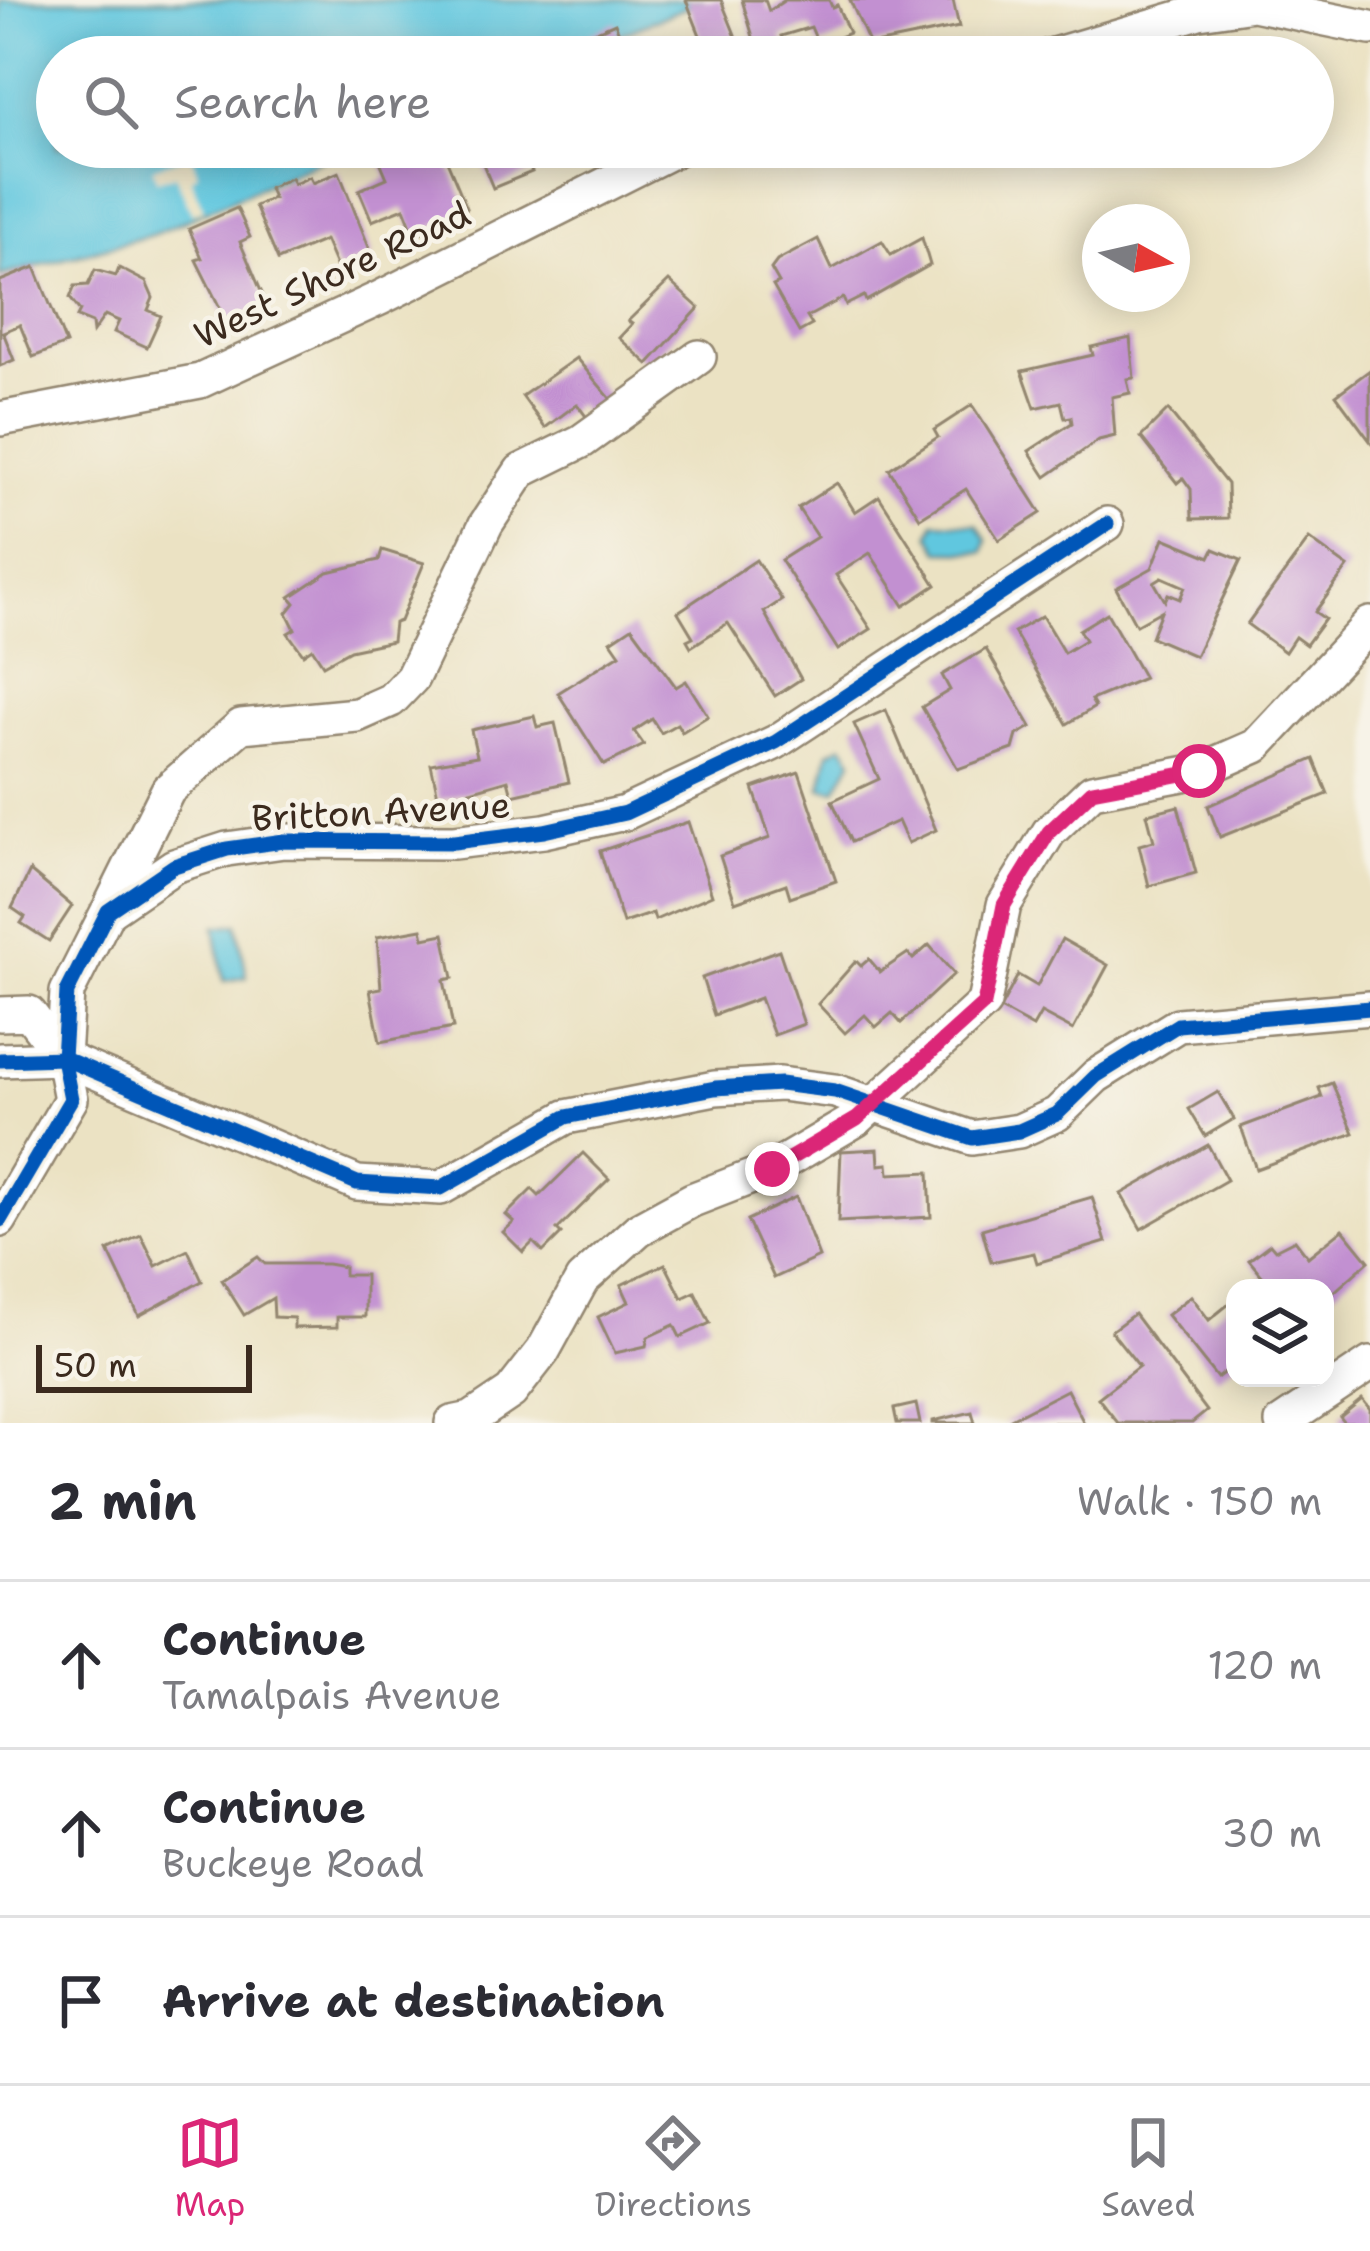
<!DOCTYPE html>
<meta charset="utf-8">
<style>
:root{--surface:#fff;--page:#f7f7f7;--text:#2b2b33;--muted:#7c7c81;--line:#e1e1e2;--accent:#db2777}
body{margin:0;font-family:"Shantell Sans",sans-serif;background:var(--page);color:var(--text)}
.controls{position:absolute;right:36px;bottom:36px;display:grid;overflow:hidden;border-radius:24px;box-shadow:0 6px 30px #0003}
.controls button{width:108px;height:108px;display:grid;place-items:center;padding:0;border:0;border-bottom:3px solid var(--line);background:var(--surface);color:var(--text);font:60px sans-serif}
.compass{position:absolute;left:1082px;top:204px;width:108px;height:108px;border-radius:50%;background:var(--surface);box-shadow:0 6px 30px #0003;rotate:98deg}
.scale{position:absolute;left:36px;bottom:30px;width:216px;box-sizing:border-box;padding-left:12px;border:6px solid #3b2a1e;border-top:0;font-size:33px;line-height:42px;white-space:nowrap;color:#3b2a1e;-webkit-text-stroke:9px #f7f3e8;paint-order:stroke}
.stop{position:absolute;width:36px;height:36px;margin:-27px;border:9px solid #db2777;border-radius:50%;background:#fff}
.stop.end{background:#db2777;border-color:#fff;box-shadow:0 3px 12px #0008}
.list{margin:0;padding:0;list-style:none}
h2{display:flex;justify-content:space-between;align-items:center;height:156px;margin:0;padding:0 48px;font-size:51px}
h2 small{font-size:39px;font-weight:400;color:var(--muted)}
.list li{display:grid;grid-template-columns:78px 1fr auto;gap:36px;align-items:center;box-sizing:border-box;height:168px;padding:0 48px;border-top:3px solid var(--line)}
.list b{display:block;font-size:45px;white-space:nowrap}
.list p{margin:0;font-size:39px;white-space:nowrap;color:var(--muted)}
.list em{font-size:39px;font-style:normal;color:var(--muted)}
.icon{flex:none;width:66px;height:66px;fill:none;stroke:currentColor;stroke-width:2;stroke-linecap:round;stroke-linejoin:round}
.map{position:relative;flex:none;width:1370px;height:1423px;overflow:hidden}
.search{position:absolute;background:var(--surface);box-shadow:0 6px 30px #0003;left:36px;right:36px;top:36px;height:132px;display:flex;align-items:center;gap:30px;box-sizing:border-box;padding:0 42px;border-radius:66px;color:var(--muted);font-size:45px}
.sheet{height:660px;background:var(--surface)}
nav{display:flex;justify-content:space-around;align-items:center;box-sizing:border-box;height:168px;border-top:3px solid var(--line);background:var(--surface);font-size:33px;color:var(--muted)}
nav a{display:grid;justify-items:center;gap:6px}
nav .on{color:var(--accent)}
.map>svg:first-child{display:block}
.water{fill:#61c7df;stroke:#4e787e;stroke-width:3}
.pier{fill:#ebe2c3}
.building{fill:#c290d1;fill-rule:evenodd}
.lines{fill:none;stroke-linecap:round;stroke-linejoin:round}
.minor-casing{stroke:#938670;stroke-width:38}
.minor{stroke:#fff;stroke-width:33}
.cycleway-casing{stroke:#f7f3e8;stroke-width:22}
.cycleway{stroke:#0057b8;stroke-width:15}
.route{stroke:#db2777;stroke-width:15}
.labels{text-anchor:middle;stroke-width:9;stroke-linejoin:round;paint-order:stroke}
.street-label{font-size:36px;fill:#3b2a1e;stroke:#f7f3e8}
</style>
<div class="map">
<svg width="1370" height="1423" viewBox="0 0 1370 1423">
<rect width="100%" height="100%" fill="#f7f3e8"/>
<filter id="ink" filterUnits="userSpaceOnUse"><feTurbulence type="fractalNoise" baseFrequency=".00833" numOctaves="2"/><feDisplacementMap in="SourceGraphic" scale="24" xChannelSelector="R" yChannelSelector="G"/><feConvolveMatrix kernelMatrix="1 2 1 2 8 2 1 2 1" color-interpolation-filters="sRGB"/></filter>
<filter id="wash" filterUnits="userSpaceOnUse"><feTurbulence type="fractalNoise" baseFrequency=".004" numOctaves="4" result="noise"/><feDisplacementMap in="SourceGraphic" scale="48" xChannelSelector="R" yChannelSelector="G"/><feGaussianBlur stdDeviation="2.7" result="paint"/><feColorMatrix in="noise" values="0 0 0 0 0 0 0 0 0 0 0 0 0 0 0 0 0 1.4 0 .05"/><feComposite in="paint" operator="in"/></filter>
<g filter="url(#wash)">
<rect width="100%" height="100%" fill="#ebe2c3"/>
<!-- water -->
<g class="water">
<polygon points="0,0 704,0 566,57 57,57 57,147 350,147 152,235 0,276"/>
<polygon points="935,522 977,524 987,540 984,552 940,551 930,534"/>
<polygon points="843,745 853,759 836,790 821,788 829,752"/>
<polygon points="237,924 247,977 224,981 215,927"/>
</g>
<!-- pier -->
<polygon class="pier" points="191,154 198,174 191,178 204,210 192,214 175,175 157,181 152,168"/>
<g id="blocks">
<!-- building -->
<g class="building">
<polygon points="686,0 721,0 744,57 648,57 645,50 673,38 678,53 703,43"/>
<polygon points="742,0 765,0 769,11 785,0 829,0 832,7 837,5 849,33 819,46 811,27 781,36 785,47 759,57"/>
<polygon points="850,0 953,0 959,27 870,45"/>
<polygon points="615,23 629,57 577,57 591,51 585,36"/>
<polygon points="374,147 441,147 467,208 415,236 404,208 372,221 359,190 387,178"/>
<polygon points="476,147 522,147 532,172 493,188"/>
<polygon points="339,172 372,255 338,270 325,240 278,260 255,206 273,198 269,188 291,178 294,184 310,177 313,183"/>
<polygon points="237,208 250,237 240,242 267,305 227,322 196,260 202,258 189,229"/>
<polygon points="922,238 930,265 866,301 864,296 846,305 843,298 807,317 812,325 799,332 773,286 779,283 771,269 777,261 818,239 832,269 882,241 891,255"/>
<polygon points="35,267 66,344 33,357 20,325 3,332 14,360 0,366 0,281"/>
<polygon points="119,268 146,282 153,298 148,310 161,316 147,347 114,332 119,321 105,315 93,332 92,323 77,317 80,311 70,298 75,286 88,285 95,270 116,276"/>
<polygon points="669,281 699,308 648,364 619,338 632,324 628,321"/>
<polygon points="1130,338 1134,378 1127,379 1130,393 1112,397 1115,436 1099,440 1046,477 1029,451 1072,423 1071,417 1065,418 1061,402 1035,408 1022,371 1093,355 1091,347"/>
<polygon points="576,358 615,404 590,422 577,404 545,428 522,396"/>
<polygon points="1370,370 1370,441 1336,395"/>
<polygon points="972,405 1041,513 999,540 966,489 920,518 889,469 938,437 934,430"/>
<polygon points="1168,410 1227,484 1228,518 1192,519 1191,489 1183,478 1177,483 1141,437"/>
<polygon points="837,483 855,512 879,496 936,585 904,606 870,553 836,575 871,629 838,650 781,560 817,537 798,508"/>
<path d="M1164,538L1210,557L1214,549L1241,560L1195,656L1151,637L1161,611L1136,625L1116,588L1152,568ZM1162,577L1185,587L1180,599L1168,594L1165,601L1154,582Z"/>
<polygon points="1309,539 1348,567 1315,612 1325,619 1306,645 1295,637 1285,652 1247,624"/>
<polygon points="382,550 424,563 400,621 394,623 392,641 350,650 323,665 312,648 303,654 288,633 295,629 287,613 295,603 290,597 328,572 379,560"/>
<polygon points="756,560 782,600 764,612 801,679 775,696 728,623 691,647 687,640 693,637 678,612"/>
<polygon points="1107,613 1144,678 1091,700 1095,707 1067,724 1014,632 1042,616 1064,653 1085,640 1079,630"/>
<polygon points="632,627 676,687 686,681 708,716 682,732 677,724 661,733 652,719 634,731 644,745 604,765 558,693 620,654 611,641"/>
<polygon points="986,649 1031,727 1017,735 1013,749 958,769 922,707 950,690 942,675"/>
<polygon points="886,710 936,830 908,843 898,821 851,842 832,801 879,779 854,724"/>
<polygon points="534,716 537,727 555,723 569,782 512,795 508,780 439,800 431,764 477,756 471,730"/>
<polygon points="1314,759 1328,794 1220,837 1208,806"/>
<polygon points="799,772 836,881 790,897 786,884 735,902 720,856 770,838 753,788"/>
<polygon points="1178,806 1196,873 1149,886 1139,845 1154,841 1147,814"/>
<polygon points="688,822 712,895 655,920 653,913 623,923 600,851"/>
<polygon points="30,871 72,906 49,941 21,923 25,917 12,908"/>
<polygon points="422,929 424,938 444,934 453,978 444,980 453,1028 380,1042 370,990 381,988 377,937"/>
<polygon points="1062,939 1108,965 1073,1030 1041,1013 1033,1027 1000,1009 1018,975 1037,986"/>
<polygon points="929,945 954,974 901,1023 892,1013 876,1027 865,1015 845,1033 818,1004 856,961 861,966 869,959 880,972 908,953 913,959"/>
<polygon points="779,950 804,1024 774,1035 760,998 714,1015 702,978"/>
<polygon points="1332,1083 1354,1133 1256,1169 1241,1127 1322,1097 1319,1088"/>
<polygon points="1218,1092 1234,1119 1205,1136 1189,1109"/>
<polygon points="1208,1145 1227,1180 1141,1229 1121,1194"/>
<polygon points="878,1149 879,1165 888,1164 889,1174 929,1172 931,1217 838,1222 841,1151"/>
<polygon points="583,1153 609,1179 557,1230 561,1234 543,1252 533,1242 523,1252 503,1232 514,1222 506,1215 532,1189 539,1196"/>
<polygon points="796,1197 819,1257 774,1278 747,1220"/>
<polygon points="1092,1197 1106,1242 1037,1263 1034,1253 991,1262 982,1229"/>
<polygon points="1343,1229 1369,1261 1325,1300 1325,1288 1272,1288 1249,1260 1270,1244 1275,1250 1295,1240 1308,1257"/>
<polygon points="141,1235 156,1266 188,1250 202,1281 139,1316 108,1251"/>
<polygon points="258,1257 265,1264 327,1264 344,1267 344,1275 365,1275 365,1317 337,1317 337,1327 294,1328 294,1318 274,1317 273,1298 244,1315 222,1280"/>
<polygon points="665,1264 682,1298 695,1292 710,1323 680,1337 674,1325 648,1337 646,1346 615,1353 598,1317 629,1302 621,1285"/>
<polygon points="1191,1296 1209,1320 1235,1299 1235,1364 1217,1378 1167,1315"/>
<polygon points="1134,1314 1207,1411 1192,1423 1118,1423 1098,1398 1139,1366 1111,1331"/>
<polygon points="1067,1390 1084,1423 1003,1423"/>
<polygon points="1362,1399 1370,1409 1370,1423 1345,1423 1340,1417"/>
<polygon points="916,1404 920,1423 897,1423 894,1409"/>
<polygon points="972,1412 975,1423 933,1423 933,1421"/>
</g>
</g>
</g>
<g filter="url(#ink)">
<use href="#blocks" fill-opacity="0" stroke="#938670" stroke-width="3"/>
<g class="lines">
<!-- minor casing -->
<g class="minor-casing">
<g id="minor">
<polyline points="1047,57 1199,12 1253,4 1370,28"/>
<polyline points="0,419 200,381 380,298 680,147"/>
<polyline points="111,905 168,790 241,726 357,715 391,700 412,678 486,524 521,471 582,441 699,357"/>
<polyline points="0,1014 29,1013 63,1058"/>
<polyline points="0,1060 63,1058 357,1183 441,1188 566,1117 715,1088 780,1084 835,1091 972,1138 1019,1131 1057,1114 1096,1076 1178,1025 1370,1008"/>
<polyline points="0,1220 71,1099 63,1058 67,992 108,911 174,866 227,849 284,841 454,842 544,831 625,813 776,742 1107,524"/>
<polyline points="452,1423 471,1419 511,1392 543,1351 582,1280 639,1229 692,1200 772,1169 857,1119 984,1003 1004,905 1049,832 1092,791 1199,771 1256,746 1370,624"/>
<polyline points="1282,1423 1370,1364"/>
</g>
</g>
<!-- minor -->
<use href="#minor" class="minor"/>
<!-- cycleway casing -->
<g class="cycleway-casing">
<g id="cycleway">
<polyline points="0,1060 63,1058 357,1183 441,1188 566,1117 715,1088 780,1084 835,1091 972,1138 1019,1131 1057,1114 1096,1076 1178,1025 1370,1008"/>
<polyline points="0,1220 71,1099 63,1058 67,992 108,911 174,866 227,849 284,841 454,842 544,831 625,813 776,742 1107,524"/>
</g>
</g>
<!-- cycleway -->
<use href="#cycleway" class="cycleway"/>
</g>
</g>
<g class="lines" filter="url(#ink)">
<!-- route -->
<polyline class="route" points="772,1169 857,1119 984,1004 1004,905 1049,832 1092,791 1199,771"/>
</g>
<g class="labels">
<!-- street labels -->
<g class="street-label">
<text transform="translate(332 274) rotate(-25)" y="13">West Shore Road</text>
<text transform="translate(381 811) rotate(-3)" y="13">Britton Avenue</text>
</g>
</g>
</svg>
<div class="controls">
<button><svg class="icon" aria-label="layers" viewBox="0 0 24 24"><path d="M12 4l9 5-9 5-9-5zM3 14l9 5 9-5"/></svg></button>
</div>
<svg class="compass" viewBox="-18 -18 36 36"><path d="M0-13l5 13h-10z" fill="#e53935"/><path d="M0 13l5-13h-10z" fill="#7c7c81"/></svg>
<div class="scale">50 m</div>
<div class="stop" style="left:1199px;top:771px"></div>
<div class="stop end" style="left:772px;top:1169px"></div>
<div class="search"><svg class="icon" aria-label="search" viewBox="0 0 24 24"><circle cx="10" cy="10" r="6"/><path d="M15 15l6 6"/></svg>Search here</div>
</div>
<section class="sheet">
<h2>2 min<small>Walk · 150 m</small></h2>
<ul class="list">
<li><svg class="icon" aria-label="ahead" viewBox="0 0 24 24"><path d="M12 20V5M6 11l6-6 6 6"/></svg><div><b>Continue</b><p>Tamalpais Avenue</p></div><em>120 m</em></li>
<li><svg class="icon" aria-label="ahead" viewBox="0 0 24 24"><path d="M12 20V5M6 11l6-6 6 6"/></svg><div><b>Continue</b><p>Buckeye Road</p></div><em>30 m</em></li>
<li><svg class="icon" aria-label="arrive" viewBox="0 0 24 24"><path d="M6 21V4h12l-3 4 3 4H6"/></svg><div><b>Arrive at destination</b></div></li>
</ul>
</section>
<nav>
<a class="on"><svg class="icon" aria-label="map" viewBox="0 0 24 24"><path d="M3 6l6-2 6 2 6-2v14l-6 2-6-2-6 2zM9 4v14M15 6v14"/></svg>Map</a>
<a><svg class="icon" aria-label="directions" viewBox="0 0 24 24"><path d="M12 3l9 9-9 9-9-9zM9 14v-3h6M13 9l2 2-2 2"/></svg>Directions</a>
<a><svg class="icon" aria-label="saved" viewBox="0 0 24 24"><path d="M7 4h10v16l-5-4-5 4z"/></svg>Saved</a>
</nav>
